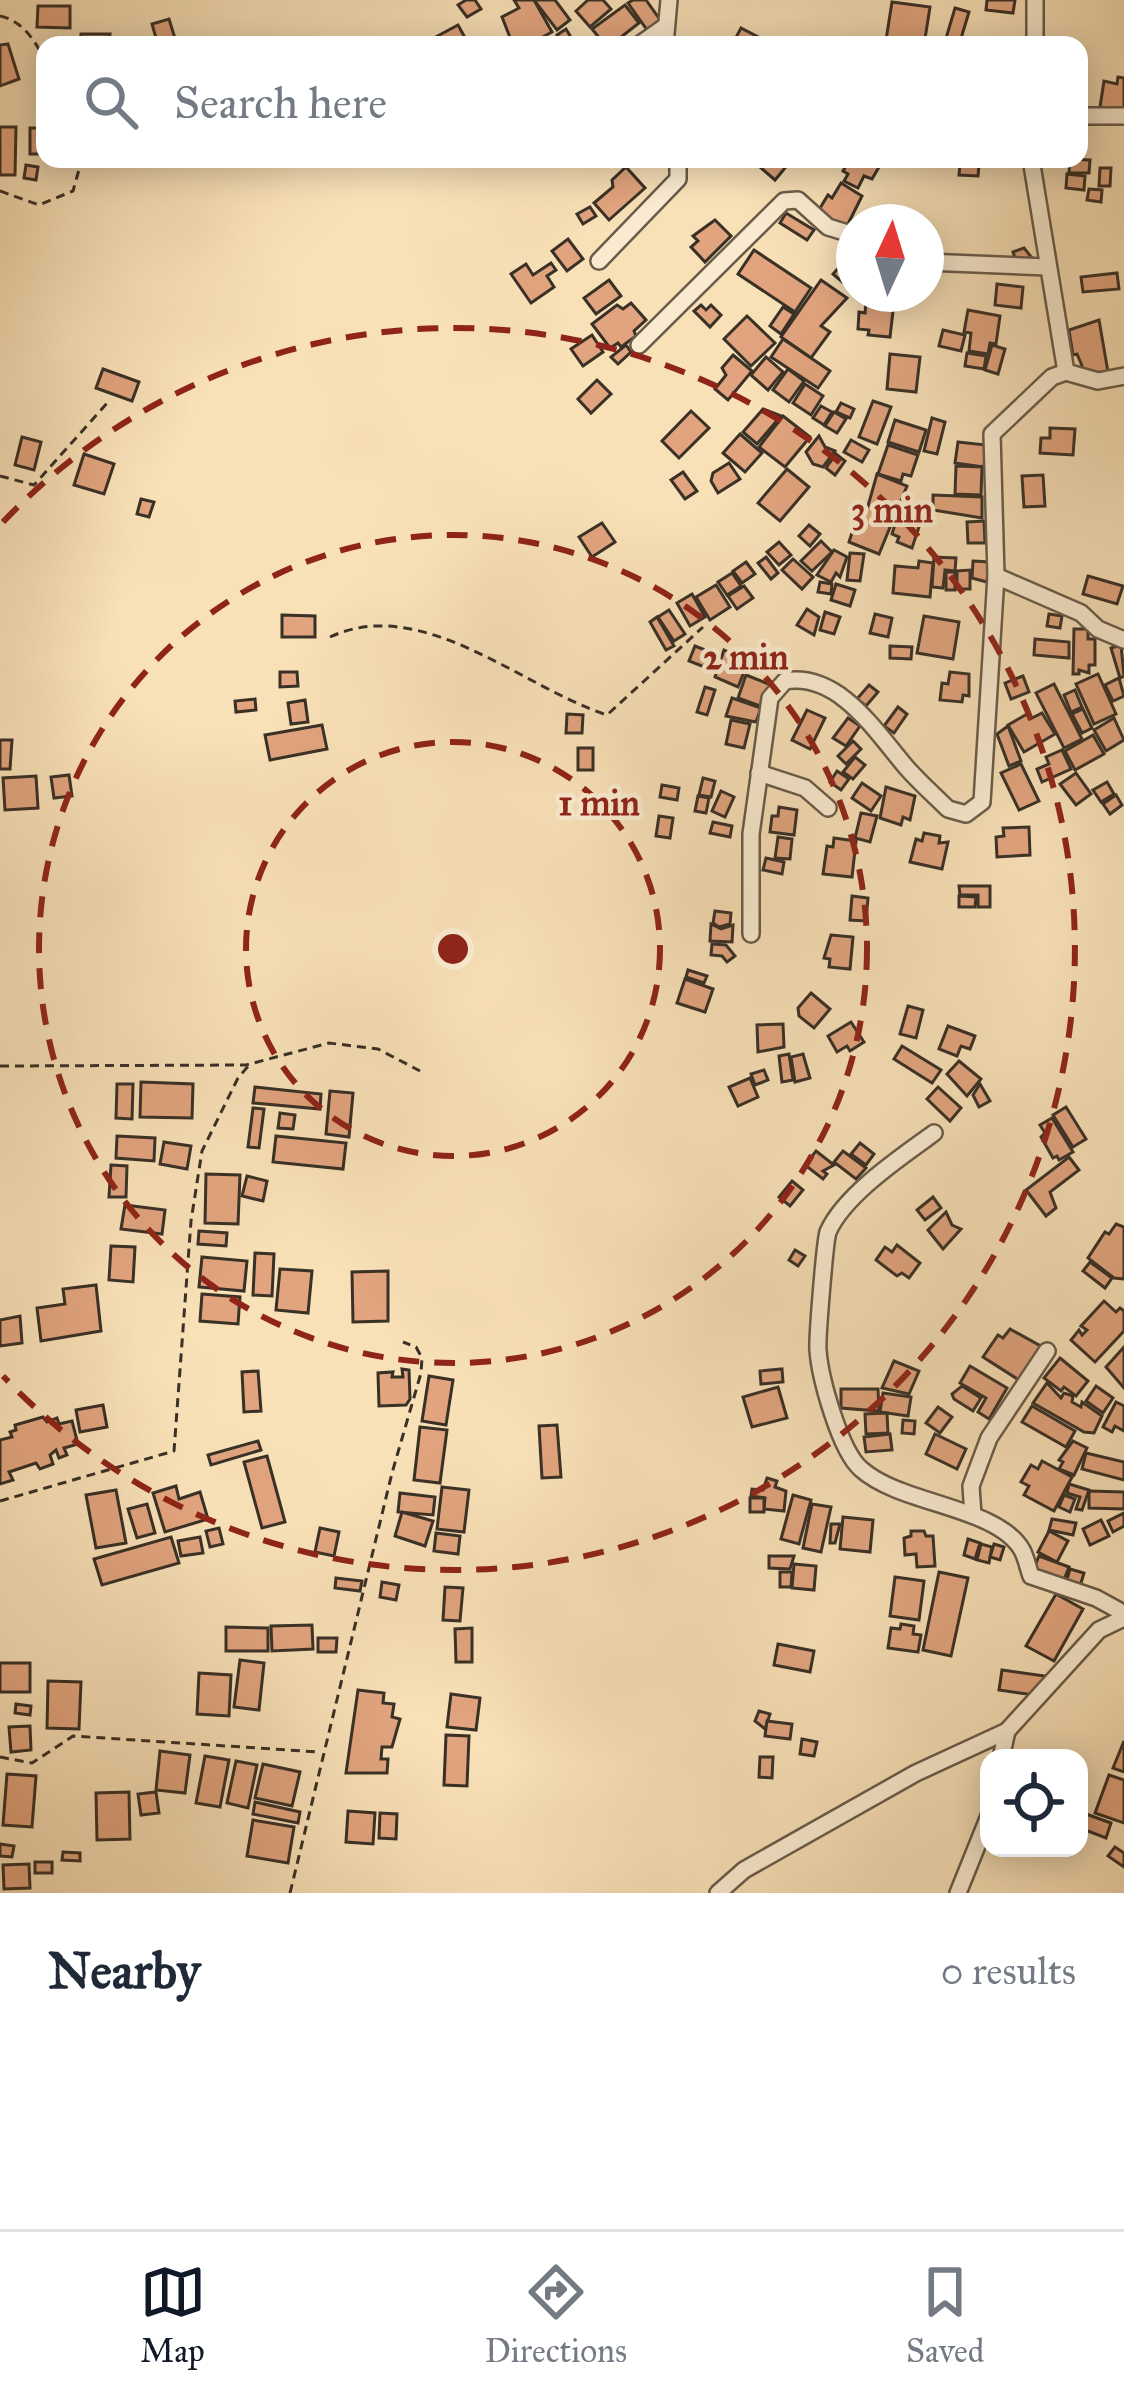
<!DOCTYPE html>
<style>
:root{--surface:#fff;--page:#f6f6f7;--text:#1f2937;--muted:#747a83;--line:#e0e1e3;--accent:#111827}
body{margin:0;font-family:"IM FELL Great Primer",serif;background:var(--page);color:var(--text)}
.controls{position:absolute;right:36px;bottom:36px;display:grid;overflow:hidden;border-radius:24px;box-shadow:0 6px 30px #0003}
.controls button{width:108px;height:108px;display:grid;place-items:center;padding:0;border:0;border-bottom:3px solid var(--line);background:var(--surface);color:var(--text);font:60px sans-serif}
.compass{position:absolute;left:836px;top:204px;width:108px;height:108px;border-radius:50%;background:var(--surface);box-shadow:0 6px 30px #0003;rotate:4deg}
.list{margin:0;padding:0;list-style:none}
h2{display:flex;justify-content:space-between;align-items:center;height:156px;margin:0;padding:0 48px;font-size:51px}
h2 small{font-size:39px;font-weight:400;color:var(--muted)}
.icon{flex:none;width:66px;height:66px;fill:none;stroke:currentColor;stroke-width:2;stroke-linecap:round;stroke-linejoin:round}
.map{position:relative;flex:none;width:1124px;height:1893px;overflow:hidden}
.search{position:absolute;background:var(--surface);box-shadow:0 6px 30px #0003;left:36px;right:36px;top:36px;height:132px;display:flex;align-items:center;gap:30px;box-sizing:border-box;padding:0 42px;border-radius:24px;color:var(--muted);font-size:45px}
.sheet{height:336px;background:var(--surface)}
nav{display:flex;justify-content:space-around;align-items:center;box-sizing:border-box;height:168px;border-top:3px solid var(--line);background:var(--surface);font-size:33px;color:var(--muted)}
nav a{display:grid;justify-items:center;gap:6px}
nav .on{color:var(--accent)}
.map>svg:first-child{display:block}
.building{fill:#e1a47e;stroke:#393026;stroke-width:3}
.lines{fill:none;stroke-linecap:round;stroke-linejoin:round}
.street-casing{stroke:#695c4a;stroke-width:20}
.path{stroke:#393026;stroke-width:3;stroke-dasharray:9 6;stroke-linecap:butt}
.street{stroke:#faebd0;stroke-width:15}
.ring{fill:none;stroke:#8f2418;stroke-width:6;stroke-dasharray:21 15}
.centre{fill:#8f2418;stroke:#faebd0;stroke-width:6}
.ring-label{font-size:36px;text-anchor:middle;font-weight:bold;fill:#8f2418;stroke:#faebd0;stroke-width:9;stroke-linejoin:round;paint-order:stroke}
</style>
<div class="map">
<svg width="1124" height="1893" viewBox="0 0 1124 1893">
<rect width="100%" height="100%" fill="#f8e0b7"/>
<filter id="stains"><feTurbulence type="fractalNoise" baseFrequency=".00167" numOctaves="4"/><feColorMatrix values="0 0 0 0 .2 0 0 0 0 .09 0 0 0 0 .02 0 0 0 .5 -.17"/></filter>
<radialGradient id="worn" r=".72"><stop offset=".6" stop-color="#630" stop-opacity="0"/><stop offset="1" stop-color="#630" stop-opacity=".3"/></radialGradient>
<!-- building -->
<g class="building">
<polygon points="466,0 475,0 481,9 467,17 458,5"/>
<polygon points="514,0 534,0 552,32 528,45 513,45 502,17 519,8"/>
<polygon points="534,0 555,0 570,20 557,30"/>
<polygon points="588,0 603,0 611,9 590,27 576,11"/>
<polygon points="633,0 646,0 663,24 650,34 628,3"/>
<polygon points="987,0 1015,0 1013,13 986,10"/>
<polygon points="892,2 930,7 924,45 886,40"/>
<polygon points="625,5 639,23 611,45 605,45 592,29"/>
<polygon points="38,6 70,6 70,28 37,27"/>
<polygon points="955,8 969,12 959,45 944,45"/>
<polygon points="169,19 177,45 158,45 152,24"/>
<polygon points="458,25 469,45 421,45"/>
<polygon points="741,28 766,41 764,45 732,45"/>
<polygon points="566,29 575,44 574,45 564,45 557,35"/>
<polygon points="81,34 110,34 108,45 70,45 70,40 80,43"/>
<polygon points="8,44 19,79 0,86 0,45"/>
<polygon points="1118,77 1124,78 1124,111 1100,107 1104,81 1117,84"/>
<polygon points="0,127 16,127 15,175 0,175"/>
<rect x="30" y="128" width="15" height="26"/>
<polygon points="774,159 785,168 775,180 752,160"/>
<polygon points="850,159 864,159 879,167 872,179 864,176 858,188 844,181 848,174 843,171"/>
<polygon points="1070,159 1090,160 1089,173 1069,173"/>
<polygon points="960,164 979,165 978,176 959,175"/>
<polygon points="26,165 38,167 36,180 24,178"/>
<polygon points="626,167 645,188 609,220 594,203 613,187 612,180"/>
<polygon points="1100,168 1111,168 1110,186 1099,186"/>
<polygon points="1067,174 1085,176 1084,190 1066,188"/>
<polygon points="841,183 862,196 845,230 817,213 828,195 832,198"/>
<polygon points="1089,189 1102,190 1101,202 1087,200"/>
<polygon points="590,207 596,216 583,224 577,214"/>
<polygon points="786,213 814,230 807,240 780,223"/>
<polygon points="715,220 731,236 705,262 691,247 698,241 693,236"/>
<polygon points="568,239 583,259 567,271 552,251"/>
<polygon points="852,241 854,267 852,269 838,257"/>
<polygon points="1024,248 1032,258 1017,264 1013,252"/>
<polygon points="754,250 811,288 795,312 738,274"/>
<polygon points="551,263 556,270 547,276 554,287 531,303 511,274 526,264 533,275"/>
<polygon points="842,264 854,274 847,286 833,274"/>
<polygon points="1117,273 1119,289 1083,292 1081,277"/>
<polygon points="609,280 621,296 596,314 584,298"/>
<polygon points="821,280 847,298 821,326 830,332 811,358 781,337"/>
<polygon points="997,284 1023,287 1021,308 995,305"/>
<polygon points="866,302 886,304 885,310 893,311 890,337 868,335 869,330 858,329 859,312 865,313"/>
<polygon points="631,303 646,320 634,331 636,336 621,347 618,343 610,348 592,324 617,305 623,309"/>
<polygon points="701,305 706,310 711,305 721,315 710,327 694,311"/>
<polygon points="783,307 794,314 781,334 770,326"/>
<polygon points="968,310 1000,316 996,344 990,343 988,354 969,351 971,333 964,332"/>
<polygon points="747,316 775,343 751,366 724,339"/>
<polygon points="1099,320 1108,372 1086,375 1077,354 1073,355 1069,330"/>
<polygon points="943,330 965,335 961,351 939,346"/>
<polygon points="592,335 603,352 583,366 571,349"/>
<polygon points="783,339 830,371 818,388 771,357"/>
<polygon points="626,345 631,352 618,364 611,357"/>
<polygon points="992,345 1005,349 998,374 985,370"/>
<polygon points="967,353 986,356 984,369 965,366"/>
<polygon points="890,354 920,357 916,392 887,389"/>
<polygon points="733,355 752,371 728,400 715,389 726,375 722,368"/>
<polygon points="766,357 783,372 768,390 751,375"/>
<polygon points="103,369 139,382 132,401 96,388"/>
<polygon points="788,369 804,381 789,402 773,390"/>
<polygon points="597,380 611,394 591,413 578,399"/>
<polygon points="805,384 823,396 811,415 793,403"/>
<polygon points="873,401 891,407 877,444 859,437"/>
<polygon points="841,403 854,409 850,418 836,412"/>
<polygon points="821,406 832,412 824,425 813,418"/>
<polygon points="763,409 781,416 757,444 743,432"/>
<polygon points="691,411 709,428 679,458 662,441"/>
<polygon points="834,412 846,419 837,433 825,426"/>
<polygon points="783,416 810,437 785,467 759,447"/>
<polygon points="932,418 945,422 937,454 924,451"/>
<polygon points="895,420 926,430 919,452 888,442"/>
<polygon points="1050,428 1075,429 1073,455 1040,453 1041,438 1050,438"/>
<polygon points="740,434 762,453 745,472 723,453"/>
<polygon points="819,436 825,447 835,451 823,467 813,464 806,452"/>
<polygon points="22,437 41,442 34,470 15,465"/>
<polygon points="851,440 869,450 862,462 844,452"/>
<polygon points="958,442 986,445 984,467 955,463"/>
<polygon points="888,445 918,455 911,476 903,474 901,481 878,474"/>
<polygon points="84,454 114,464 104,494 74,485"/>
<polygon points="836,454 845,461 835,475 826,468"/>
<polygon points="729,463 740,479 718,493 711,481 713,473"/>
<polygon points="956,466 982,467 981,495 955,494"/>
<polygon points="787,469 809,487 780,521 758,503"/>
<polygon points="683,472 697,491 685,499 671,480"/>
<polygon points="877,474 907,486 879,554 849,542 861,504 868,506"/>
<polygon points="1043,475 1045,506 1024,507 1022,476"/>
<polygon points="933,495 982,497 982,518 933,510"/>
<polygon points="141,499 154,502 149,517 137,514"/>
<polygon points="900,508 923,515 912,548 897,542 899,537 892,534"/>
<polygon points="984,521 985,543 968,543 967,522"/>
<polygon points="602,523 615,542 592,557 579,537"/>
<polygon points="809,525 820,534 810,546 799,536"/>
<polygon points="821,541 832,552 812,571 801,561"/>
<polygon points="779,542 791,555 779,565 767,552"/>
<polygon points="834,550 847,557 840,577 836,573 831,582 817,575"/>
<polygon points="850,553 864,554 860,581 847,580"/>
<polygon points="766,557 778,573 771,579 758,563"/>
<polygon points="934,557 956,558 955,571 945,570 943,588 932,587"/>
<polygon points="793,559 813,577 802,589 782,570"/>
<polygon points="919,561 933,563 930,597 893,593 895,566 918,568"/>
<polygon points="973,561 989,562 987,582 972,578"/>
<polygon points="746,562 755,574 742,583 733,571"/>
<polygon points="970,570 970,589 957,589 957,571"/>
<rect x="946" y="572" width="9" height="18"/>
<polygon points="732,573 741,586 727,595 718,582"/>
<polygon points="1088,576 1123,586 1117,604 1083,594"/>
<polygon points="820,582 832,584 831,594 818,592"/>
<polygon points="836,584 855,590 850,606 831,600"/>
<polygon points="716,585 730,607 710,620 696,597"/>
<polygon points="744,586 753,598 737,609 728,596"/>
<polygon points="692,594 705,617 690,626 677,603"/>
<polygon points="807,609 819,617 814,635 797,625"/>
<polygon points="669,610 685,634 674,641 658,617"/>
<polygon points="825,612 840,617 834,634 820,630"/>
<polygon points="875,614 892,618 888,637 870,633"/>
<polygon points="1049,614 1062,616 1060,628 1047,626"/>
<polygon points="282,615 315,616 315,637 282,637"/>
<polygon points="924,616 959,622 953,659 917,653"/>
<polygon points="657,617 674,646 666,650 650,622"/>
<polygon points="1074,629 1088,629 1088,639 1095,639 1095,665 1089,665 1089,673 1079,670 1079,674 1073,674"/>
<polygon points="1035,639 1069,642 1069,658 1034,655"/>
<polygon points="1121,645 1124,676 1120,678 1111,648"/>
<polygon points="695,646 713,653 707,668 689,661"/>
<polygon points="890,646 912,647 911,659 890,658"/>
<polygon points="724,650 733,654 731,660 746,667 738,687 715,677"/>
<polygon points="280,672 297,672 298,686 280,687"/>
<polygon points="950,672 969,674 969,696 963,695 962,702 940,700 942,683 948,684"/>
<polygon points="1098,674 1116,714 1094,724 1076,684"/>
<polygon points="746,675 771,685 763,707 738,698"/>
<polygon points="1023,676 1029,692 1011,699 1005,683"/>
<polygon points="1119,678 1124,696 1113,701 1105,685"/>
<polygon points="1054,684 1082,739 1064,748 1036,693"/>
<polygon points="869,685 878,692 866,706 857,699"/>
<polygon points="705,687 715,690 707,715 697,712"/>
<polygon points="1075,690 1082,707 1071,712 1064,695"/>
<polygon points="732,698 761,708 756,722 726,716"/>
<polygon points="255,699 256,710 236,712 235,701"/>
<polygon points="305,700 308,722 291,724 288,703"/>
<polygon points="898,707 907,714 894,733 884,726"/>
<polygon points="1083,709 1092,728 1082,733 1072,714"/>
<polygon points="807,710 825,718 810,749 792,740"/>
<polygon points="1042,713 1055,734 1024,752 1008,725 1027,714 1030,719"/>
<polygon points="567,714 583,715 582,733 566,733"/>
<polygon points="848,718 860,726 846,746 833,738"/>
<polygon points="1114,718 1124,740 1106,751 1094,730"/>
<polygon points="731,720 750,724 744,748 726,744"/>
<polygon points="322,725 327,749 270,760 265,735"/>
<polygon points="1008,726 1021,761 1009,766 997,734"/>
<polygon points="1093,735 1104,754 1075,770 1065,751"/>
<polygon points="0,740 12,740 10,769 0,769"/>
<polygon points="853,741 861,749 846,764 838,756"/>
<rect x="578" y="748" width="15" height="22"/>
<polygon points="1062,750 1071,769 1042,782 1037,769 1049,764 1046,757"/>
<polygon points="855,757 865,765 853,779 843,772"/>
<polygon points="1021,764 1039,801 1019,810 1001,773"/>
<polygon points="837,771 849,779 841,790 830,782"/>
<polygon points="1076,773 1091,794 1076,805 1060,784"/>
<polygon points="69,775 72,796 54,798 51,777"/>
<polygon points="36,776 38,808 5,810 3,778"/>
<polygon points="703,778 715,781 711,797 699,795"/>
<polygon points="1107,782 1114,794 1101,802 1093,790"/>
<polygon points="862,783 881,796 871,811 852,798"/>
<polygon points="662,785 679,788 677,800 660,797"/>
<polygon points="886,787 915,796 910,820 903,817 901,825 880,818"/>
<polygon points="721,791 734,797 725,817 712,811"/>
<polygon points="1116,795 1122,805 1110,814 1103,804"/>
<polygon points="698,796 709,798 706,813 695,811"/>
<polygon points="779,807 797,810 794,835 770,832 772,816 778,816"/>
<polygon points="861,813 877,816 870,842 855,838"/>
<polygon points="659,816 673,818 670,838 656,836"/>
<polygon points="713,822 732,826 730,837 710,833"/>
<polygon points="1029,827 1030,855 997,857 996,837 1004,836 1003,828"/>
<polygon points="924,833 940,836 939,843 948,842 942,869 910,862 916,839 922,841"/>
<polygon points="778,837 792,839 790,859 775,858"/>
<polygon points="834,838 856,841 852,877 823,874 827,846 833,847"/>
<polygon points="766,858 784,862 782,874 763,870"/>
<polygon points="959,886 990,886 990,907 978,907 978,895 960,895"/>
<polygon points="852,896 868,898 866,921 850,920"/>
<polygon points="959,896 976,897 975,907 959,907"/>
<polygon points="715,911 731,913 730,924 719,927 713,923"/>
<polygon points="711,924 721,929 733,925 732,942 710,941"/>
<polygon points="831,935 853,937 850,969 829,967 830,959 824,958"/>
<polygon points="712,944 726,945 735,956 727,962 722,956 711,955"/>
<polygon points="688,970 707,976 704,983 686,977"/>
<polygon points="685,979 713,989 705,1012 677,1003"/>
<polygon points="811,993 830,1009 814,1028 799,1016 798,1008"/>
<polygon points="908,1006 923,1010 916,1038 900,1034"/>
<polygon points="851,1022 864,1042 850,1051 847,1046 837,1052 828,1036"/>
<polygon points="783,1024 784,1047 758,1052 757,1025"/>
<polygon points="948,1026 975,1036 970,1049 961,1046 957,1056 939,1049"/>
<polygon points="902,1046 941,1070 932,1083 894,1059"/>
<polygon points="789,1054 793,1080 782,1082 779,1056"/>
<polygon points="803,1054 810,1078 795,1082 791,1057"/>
<polygon points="959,1061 981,1079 967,1096 947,1074"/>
<polygon points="764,1070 768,1080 755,1085 751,1074"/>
<polygon points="750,1078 758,1097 738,1106 729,1087"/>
<polygon points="141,1082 193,1084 192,1118 140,1117"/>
<polygon points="117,1084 133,1084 132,1119 116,1118"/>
<polygon points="980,1084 990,1101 979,1107 973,1095"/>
<polygon points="255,1087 321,1094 320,1109 253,1103"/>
<polygon points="938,1087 961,1108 950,1121 927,1099"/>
<polygon points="330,1091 353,1093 349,1137 326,1134"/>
<polygon points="1066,1107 1086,1139 1073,1147 1053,1115"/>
<polygon points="253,1108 264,1109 259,1148 248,1147"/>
<polygon points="280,1113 295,1115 293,1129 278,1128"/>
<polygon points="1052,1118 1073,1152 1059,1160 1057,1156 1053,1158 1041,1137 1045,1133 1040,1125"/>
<polygon points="117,1136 155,1138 154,1161 116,1158"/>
<polygon points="276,1136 346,1143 343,1169 273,1162"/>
<polygon points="164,1142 191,1146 187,1169 160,1164"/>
<polygon points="860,1143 874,1154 866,1165 851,1154"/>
<polygon points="816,1151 834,1165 823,1171 827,1174 823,1179 805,1165"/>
<polygon points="843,1151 866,1168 856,1179 834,1162"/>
<polygon points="1069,1157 1079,1170 1050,1192 1056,1208 1046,1216 1026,1190"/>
<polygon points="111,1165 127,1166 126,1197 109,1197"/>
<polygon points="206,1174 240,1175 238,1224 205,1223"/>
<polygon points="247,1176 267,1181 263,1201 242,1196"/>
<polygon points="792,1181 803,1190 790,1206 779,1197"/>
<polygon points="933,1197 941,1208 925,1220 917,1210"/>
<polygon points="125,1205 165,1210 162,1234 121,1229"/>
<polygon points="946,1212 952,1225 961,1229 943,1249 928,1230"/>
<polygon points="1116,1224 1124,1227 1124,1279 1114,1278 1088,1258 1105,1232 1109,1234"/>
<polygon points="199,1231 227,1233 226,1246 198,1244"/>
<polygon points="897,1245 920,1263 909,1278 902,1273 897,1276 876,1260 885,1247 892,1252"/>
<polygon points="111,1246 135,1247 133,1282 109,1280"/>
<polygon points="795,1250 805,1256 798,1266 789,1260"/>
<polygon points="255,1253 274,1254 272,1296 253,1295"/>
<polygon points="202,1257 247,1261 244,1291 199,1287"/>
<polygon points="1090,1262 1112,1278 1105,1288 1083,1271"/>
<polygon points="280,1269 312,1271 308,1313 276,1310"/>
<polygon points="388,1271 388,1321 353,1322 352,1272"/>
<polygon points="96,1285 101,1331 41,1341 37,1308 65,1304 63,1289"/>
<polygon points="202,1294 240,1297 238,1324 200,1321"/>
<polygon points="1104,1301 1116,1312 1120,1308 1124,1311 1124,1331 1095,1362 1071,1340 1079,1330 1082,1335 1087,1330 1081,1326"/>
<polygon points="20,1316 22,1343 0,1346 0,1320"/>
<polygon points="1010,1329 1046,1349 1019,1380 983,1357 998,1335 1003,1338"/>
<polygon points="1124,1347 1124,1388 1106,1367"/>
<polygon points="1060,1358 1088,1381 1076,1396 1064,1387 1061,1391 1044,1378"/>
<polygon points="894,1361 919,1371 909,1394 882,1388"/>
<polygon points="970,1366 1007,1388 989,1419 978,1412 986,1398 960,1383"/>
<polygon points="402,1369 409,1370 410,1399 406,1405 379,1406 378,1373 393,1372 392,1377 403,1377"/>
<polygon points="782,1369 783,1382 761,1384 760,1371"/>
<polygon points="258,1371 261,1411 244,1412 242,1372"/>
<polygon points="429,1376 453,1380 446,1425 422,1421"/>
<polygon points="1047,1383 1061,1398 1064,1393 1073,1396 1072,1402 1081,1407 1082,1402 1102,1416 1094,1433 1084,1432 1033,1403"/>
<polygon points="962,1386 981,1398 973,1411 954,1399 952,1394"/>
<polygon points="1096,1386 1113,1398 1103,1413 1086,1401"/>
<polygon points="778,1387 787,1418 752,1427 743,1397"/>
<polygon points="841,1389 878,1389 879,1411 841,1408"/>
<polygon points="883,1393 911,1397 908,1416 880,1412"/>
<polygon points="1116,1402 1124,1406 1124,1431 1115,1426 1112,1432 1103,1427"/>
<polygon points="103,1405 107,1427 80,1432 76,1410"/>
<polygon points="1032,1406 1075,1431 1066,1447 1022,1422"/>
<polygon points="938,1407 952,1417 940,1433 926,1423"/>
<polygon points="887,1413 888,1433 866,1434 865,1414"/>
<polygon points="43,1417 47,1422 57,1418 59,1424 72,1421 78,1444 64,1448 67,1455 59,1458 56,1450 50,1455 53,1464 40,1469 36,1463 9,1472 13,1480 0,1484 0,1440 12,1437 10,1432 16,1430 15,1425"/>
<polygon points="903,1420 915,1421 914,1434 902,1433"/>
<polygon points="557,1425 561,1477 542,1478 539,1426"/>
<polygon points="420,1427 447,1430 440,1483 414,1480"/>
<polygon points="890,1434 892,1450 866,1452 864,1437"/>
<polygon points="935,1434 966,1449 957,1469 926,1454"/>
<polygon points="258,1441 261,1450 211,1465 208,1455"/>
<polygon points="1073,1441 1087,1448 1074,1475 1059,1469 1063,1462 1059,1460"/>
<polygon points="1086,1453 1124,1462 1124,1480 1082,1469"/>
<polygon points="267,1456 285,1522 262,1528 244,1462"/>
<polygon points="1042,1461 1072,1477 1054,1511 1024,1495 1029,1486 1021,1482 1031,1465 1038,1469"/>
<polygon points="767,1478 777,1481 775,1487 786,1491 784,1511 764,1509 765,1498 751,1496 752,1489 763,1490"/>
<polygon points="1069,1484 1089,1490 1082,1510 1076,1509 1080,1497 1067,1493"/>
<polygon points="176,1486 179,1499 200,1492 208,1519 165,1532 153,1493"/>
<polygon points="442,1487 469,1490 464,1532 437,1529"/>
<polygon points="116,1490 126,1543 96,1548 86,1495"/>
<polygon points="1089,1491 1124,1492 1124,1509 1089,1508"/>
<polygon points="400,1493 435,1497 433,1515 398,1512"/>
<polygon points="793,1495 811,1500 799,1544 781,1539"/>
<polygon points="1064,1495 1075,1499 1070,1512 1059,1507"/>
<rect x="750" y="1498" width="14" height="14"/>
<polygon points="147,1504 155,1533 137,1538 128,1509"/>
<polygon points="812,1504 831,1507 821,1552 803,1548"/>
<polygon points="402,1512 433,1521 425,1546 395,1536"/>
<polygon points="1124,1513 1124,1526 1113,1532 1108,1521"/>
<polygon points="843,1517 873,1520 870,1552 840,1549"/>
<polygon points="1052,1519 1076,1523 1073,1535 1049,1530"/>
<polygon points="1101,1520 1109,1536 1090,1545 1083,1529"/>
<polygon points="831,1524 840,1524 835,1543 830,1543"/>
<polygon points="219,1528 223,1544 210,1547 206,1531"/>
<polygon points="320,1528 339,1532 334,1556 315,1552"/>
<polygon points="911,1531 924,1531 926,1536 933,1536 935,1566 917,1567 916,1554 905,1555 904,1538 911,1536"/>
<polygon points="1049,1531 1068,1541 1057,1562 1038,1552"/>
<polygon points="436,1533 460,1536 458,1554 434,1551"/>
<polygon points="171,1537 179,1563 102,1585 94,1559"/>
<polygon points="200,1537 203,1553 181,1556 178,1541"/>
<polygon points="968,1539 980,1543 975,1559 964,1555"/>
<polygon points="981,1544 992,1547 989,1563 977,1560"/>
<polygon points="994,1544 1004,1547 1000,1560 990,1557"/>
<polygon points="769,1556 794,1556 790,1569 769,1568"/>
<polygon points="1039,1556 1069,1567 1063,1582 1033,1570"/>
<polygon points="794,1564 816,1566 814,1590 792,1588"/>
<polygon points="1070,1569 1084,1573 1079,1590 1065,1586"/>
<polygon points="780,1572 792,1572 791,1587 780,1587"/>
<polygon points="939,1572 968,1578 951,1656 923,1650"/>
<polygon points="895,1577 924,1581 919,1620 890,1616"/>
<polygon points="336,1578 362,1581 360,1591 335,1588"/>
<polygon points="382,1582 399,1585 396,1600 380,1597"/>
<polygon points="445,1587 463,1588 460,1621 443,1620"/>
<polygon points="1056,1594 1083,1609 1054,1661 1026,1646"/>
<polygon points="901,1624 914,1626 913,1634 921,1635 918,1652 888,1648 891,1628 900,1629"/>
<polygon points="312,1625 313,1649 272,1651 271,1626"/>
<polygon points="226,1627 268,1628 268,1651 226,1651"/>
<polygon points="472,1628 472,1662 456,1662 455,1629"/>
<polygon points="318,1638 337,1638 336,1652 318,1652"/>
<polygon points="778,1644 814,1651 810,1672 774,1665"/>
<polygon points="240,1660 264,1663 259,1710 234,1707"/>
<rect x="0" y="1663" width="30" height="29"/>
<polygon points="1002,1670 1052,1677 1034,1695 999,1690"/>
<polygon points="199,1673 231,1675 229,1716 197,1714"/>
<polygon points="48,1681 81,1682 79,1729 47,1728"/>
<polygon points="358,1690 384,1693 383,1703 394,1704 392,1717 400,1719 392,1747 382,1747 381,1759 388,1759 387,1773 346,1773"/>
<polygon points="451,1694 480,1698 476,1730 447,1727"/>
<polygon points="16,1704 31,1706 30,1715 15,1713"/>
<polygon points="759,1711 770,1714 765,1729 755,1721"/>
<polygon points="767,1721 792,1724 790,1739 765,1736"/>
<polygon points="30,1726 31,1750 11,1752 9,1727"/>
<polygon points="446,1735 469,1736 467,1786 444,1785"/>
<polygon points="802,1739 817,1742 814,1756 800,1754"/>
<polygon points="1124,1741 1124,1772 1113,1768"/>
<polygon points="160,1751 190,1755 185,1793 156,1790"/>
<polygon points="205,1756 229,1760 220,1807 196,1803"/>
<polygon points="760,1757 773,1757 772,1778 759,1777"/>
<polygon points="236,1761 257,1765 248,1808 227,1803"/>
<polygon points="263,1764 300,1772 292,1806 255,1798"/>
<polygon points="7,1774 36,1776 32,1827 3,1825"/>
<polygon points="1109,1775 1124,1780 1124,1823 1095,1813"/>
<polygon points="129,1792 130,1839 97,1840 96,1793"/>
<polygon points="156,1792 159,1813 141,1815 138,1794"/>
<polygon points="255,1802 300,1812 298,1823 253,1814"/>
<polygon points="348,1811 375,1813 373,1844 346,1842"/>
<polygon points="380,1813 397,1814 396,1839 379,1838"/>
<polygon points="1086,1814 1111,1823 1106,1838 1080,1828"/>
<polygon points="253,1820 294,1827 288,1863 247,1856"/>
<polygon points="0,1844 14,1846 12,1857 0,1856"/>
<polygon points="1115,1847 1124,1853 1124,1867 1108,1856"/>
<polygon points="63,1852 80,1853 80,1861 62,1860"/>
<rect x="35" y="1862" width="17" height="11"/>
<polygon points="29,1864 30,1888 4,1889 3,1865"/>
</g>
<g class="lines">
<!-- street casing -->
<g class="street-casing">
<g id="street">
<polyline points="639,45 666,26"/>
<polyline points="665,45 669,0"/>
<polyline points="1035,45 1035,0"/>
<polyline points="1079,116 1124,116"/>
<polyline points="599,261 678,179 678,159"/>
<polyline points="926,262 1047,267"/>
<polyline points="639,345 784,201 798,200 828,227 854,235"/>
<polyline points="1066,372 1098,381 1124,376"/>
<polyline points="996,576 1081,613 1098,629 1124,640"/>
<polyline points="759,773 805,788 828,808"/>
<path d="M751,934V834L770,698L785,681C839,672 876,732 906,767C919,782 934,795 948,809L966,814L982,802L996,576L992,434L1052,377L1066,372L1031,159"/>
<path d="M934,1133C902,1156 844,1195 828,1232C825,1241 817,1338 818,1350C820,1378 840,1451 861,1469C901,1505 997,1506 1022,1550C1026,1557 1028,1568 1031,1576L1096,1598L1118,1610L1121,1618"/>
<polyline points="973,1515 971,1486 989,1438 1047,1351"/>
<polyline points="1001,1758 1007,1731"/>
<polyline points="718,1893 744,1870 916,1773 1007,1731 1099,1630 1124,1618"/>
<polyline points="958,1893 989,1816"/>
</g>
</g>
<!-- path -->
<g class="path">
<path d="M0,16C23,21 35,41 45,60"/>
<polyline points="0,191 39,205 73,191 82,159"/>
<polyline points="0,476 34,485 109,401"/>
<path d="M330,637C422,594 523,688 607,715L703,627"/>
<polyline points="0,1066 246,1065 329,1043 378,1049 420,1071"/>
<polyline points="0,1501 174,1451 191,1221 202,1151 238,1078 250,1064"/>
<polyline points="0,1757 32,1763 73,1736 319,1752"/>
<polyline points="290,1893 392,1473 421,1373 422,1358 416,1347 403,1342"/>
</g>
<!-- street -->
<use href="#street" class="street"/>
</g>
<!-- distance rings -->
<g class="ring">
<circle cx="453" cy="949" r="207"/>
<circle cx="453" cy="949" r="414"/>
<path d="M3 522A621 621 0 1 1 3 1376"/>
</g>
<circle cx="453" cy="949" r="18" class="centre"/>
<g class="ring-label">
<text x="892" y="522">3 min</text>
<text x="746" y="669">2 min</text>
<text x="599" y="815">1 min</text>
</g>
<rect width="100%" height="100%" filter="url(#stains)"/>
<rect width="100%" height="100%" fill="url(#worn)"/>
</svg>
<div class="controls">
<button><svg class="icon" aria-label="locate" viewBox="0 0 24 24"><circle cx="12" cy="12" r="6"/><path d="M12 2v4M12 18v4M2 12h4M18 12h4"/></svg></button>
</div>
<svg class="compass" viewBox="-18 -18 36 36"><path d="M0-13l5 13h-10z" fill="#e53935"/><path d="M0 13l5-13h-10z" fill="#747a83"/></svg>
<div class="search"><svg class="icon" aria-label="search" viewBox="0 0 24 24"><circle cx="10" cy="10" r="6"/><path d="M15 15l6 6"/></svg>Search here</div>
</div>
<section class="sheet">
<h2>Nearby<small>0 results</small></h2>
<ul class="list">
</ul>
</section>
<nav>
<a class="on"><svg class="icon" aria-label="map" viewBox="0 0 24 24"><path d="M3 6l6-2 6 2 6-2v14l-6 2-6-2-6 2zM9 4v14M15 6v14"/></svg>Map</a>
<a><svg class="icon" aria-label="directions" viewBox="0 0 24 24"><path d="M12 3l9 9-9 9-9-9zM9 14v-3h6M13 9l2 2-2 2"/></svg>Directions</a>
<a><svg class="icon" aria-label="saved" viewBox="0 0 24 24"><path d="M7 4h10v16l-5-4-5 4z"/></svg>Saved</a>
</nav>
